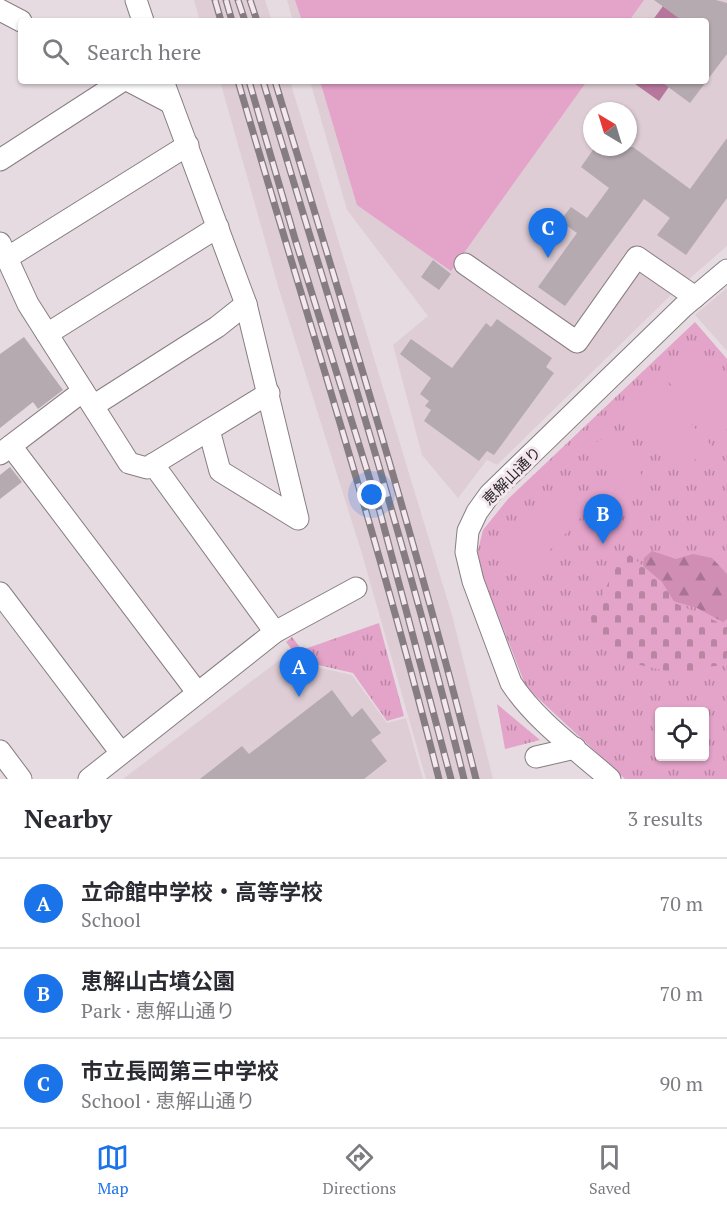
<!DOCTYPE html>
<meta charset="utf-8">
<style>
:root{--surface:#fff;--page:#f7f7f7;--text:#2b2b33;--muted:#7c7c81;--line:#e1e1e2;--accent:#1a73e8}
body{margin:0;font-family:"PT Serif","Noto Sans JP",serif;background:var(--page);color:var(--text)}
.controls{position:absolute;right:18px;bottom:18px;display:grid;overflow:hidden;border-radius:6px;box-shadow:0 2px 4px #0004}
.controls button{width:54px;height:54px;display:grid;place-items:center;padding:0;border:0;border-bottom:2px solid var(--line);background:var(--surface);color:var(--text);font:30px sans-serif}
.compass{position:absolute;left:583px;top:102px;width:54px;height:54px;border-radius:50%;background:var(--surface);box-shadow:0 2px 4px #0004;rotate:322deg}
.you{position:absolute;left:372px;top:495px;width:21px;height:21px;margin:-15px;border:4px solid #fff;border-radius:50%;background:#1a73e8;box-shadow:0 0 0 9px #1a73e833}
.badge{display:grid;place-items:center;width:39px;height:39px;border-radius:50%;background:var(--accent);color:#fff;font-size:20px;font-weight:700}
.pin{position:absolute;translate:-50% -50px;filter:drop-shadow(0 2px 3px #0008)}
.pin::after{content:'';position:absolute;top:32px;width:21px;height:18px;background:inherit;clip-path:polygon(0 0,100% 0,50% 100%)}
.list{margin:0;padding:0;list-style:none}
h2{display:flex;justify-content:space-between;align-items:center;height:78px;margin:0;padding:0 24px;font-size:26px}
h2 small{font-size:20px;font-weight:400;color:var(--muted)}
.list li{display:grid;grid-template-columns:39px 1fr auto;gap:18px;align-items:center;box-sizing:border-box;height:90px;padding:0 24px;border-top:2px solid var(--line)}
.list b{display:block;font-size:22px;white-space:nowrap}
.list p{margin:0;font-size:20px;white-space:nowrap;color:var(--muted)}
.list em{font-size:20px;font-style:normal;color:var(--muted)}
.icon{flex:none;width:33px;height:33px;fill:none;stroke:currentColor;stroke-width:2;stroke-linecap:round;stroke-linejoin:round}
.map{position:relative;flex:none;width:727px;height:779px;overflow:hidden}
.search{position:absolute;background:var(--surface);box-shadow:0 2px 4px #0004;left:18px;right:18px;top:18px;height:66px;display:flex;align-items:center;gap:15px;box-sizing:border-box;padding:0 21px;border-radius:6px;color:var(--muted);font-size:22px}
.sheet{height:348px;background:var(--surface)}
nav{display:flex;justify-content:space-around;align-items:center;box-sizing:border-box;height:84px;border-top:2px solid var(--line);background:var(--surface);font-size:16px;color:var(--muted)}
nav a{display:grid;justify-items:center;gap:3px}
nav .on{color:var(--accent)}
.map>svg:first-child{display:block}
.built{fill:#dfcdd6;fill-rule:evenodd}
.grass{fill:url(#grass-tufts);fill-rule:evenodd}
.forest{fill:url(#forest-firs)}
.cemetery{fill:url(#cemetery-stones)}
.garden{fill:#e4a3c9}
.water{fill:#b7779d}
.building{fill:#b5aab0}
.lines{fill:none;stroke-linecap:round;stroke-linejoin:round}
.minor-casing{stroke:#877d82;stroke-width:23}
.minor{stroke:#fff;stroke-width:21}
.rail-casing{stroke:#857d81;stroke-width:7}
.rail{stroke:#f4e8ee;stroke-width:4.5;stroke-dasharray:14;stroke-linecap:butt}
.labels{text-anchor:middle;stroke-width:6;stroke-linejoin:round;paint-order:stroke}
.street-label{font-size:15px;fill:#2c282a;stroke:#f4e8ee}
</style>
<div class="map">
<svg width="727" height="779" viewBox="0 0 727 779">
<defs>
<pattern id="grass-tufts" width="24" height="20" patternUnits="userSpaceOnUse" patternTransform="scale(1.5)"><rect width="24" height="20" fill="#e4a3c9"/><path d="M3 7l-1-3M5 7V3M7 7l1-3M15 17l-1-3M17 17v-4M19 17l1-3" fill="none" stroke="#b985a3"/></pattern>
<pattern id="forest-firs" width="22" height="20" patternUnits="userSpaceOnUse" patternTransform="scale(1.5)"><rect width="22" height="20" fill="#d08eb5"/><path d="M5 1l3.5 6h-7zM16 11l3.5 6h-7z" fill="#a97493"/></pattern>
<pattern id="cemetery-stones" width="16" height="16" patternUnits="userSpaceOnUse" patternTransform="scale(1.5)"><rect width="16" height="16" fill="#e4a3c9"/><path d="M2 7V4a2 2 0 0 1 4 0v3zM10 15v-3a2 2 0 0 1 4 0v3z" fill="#b985a3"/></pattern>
</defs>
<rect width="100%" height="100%" fill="#e6dbe1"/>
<!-- built -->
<g class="built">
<polygon points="194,0 265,0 272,21 200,21"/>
<path d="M287,0H727V246L672,294L497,465L487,460L458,498L422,455L393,345L428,316L347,210L310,81H706V21H293ZM592,111H628V147H592Z"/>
<polygon points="220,81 290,81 452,615 493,779 426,779 362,554 278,286"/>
<polygon points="727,288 727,351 695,315"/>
<polygon points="290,652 299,663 352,675 387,723 406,718 423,779 123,779"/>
</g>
<!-- grass -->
<g class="grass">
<path d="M695,322L727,359V779H625L526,687L476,558L483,530L508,499ZM660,712H704V756H660Z"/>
<polygon points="379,623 404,716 387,721 353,673 301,661 286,642 292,637 302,650"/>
<polygon points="497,704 540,740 505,749"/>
</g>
<!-- forest -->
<polygon class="forest" points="652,551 676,559 693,554 712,558 727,574 727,619 723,622 697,608 673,601 643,565 644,558"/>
<!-- cemetery -->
<polygon class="cemetery" points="630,555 662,582 675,603 722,624 727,621 727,665 703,667 686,676 616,659 592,627 591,617 618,564"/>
<!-- garden -->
<g class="garden">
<polygon points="295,0 644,0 629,21 302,21"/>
<polygon points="320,81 587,81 451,271 357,205"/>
<polygon points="691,350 727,388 727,429 719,437 663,376"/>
<polygon points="654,385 711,445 682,471 626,411"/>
<polygon points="621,431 647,487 620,500 594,443"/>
<polygon points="558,486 586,512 529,572 501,545"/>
</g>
<!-- water -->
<g class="water">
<polygon points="663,6 683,21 652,21"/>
<polygon points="631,81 673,81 659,101"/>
</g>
<!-- building -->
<g class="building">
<polygon points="654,0 716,0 727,3 727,54 690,103 660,81 706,81 706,21 683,21"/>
<polygon points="727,138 727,198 686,255 657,235 670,218 644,199 565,306 538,287 577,233 560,221 571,207 587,218 609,188 581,167 595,147 633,147 690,189"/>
<polygon points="433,260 451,274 439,290 421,277"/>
<polygon points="497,319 552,358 546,367 554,373 494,455 487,451 479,461 424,421 431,410 425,406 429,401 420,394 431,378 400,354 411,339 452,368 486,323 491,327"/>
<polygon points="24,337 63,390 38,409 33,402 0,428 0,354"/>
<polygon points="10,467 22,482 0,499 0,475"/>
<polygon points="332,690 352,717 362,708 381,733 371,740 387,761 364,779 200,779 242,746 249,754"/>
</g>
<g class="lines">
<!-- minor casing -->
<g class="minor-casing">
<g id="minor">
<polyline points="136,0 143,21"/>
<polyline points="0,10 21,21"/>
<polyline points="129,81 171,103"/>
<polyline points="0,160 122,81"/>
<polyline points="0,243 28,304 129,463 147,468 269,393"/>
<polyline points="7,258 188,145"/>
<polyline points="465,264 577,342 637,257 695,297"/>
<polyline points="47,334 218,227"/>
<polyline points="93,406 217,327 246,304 163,81"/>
<polyline points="209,430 220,471 298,519 246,304"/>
<polyline points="11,446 197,692"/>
<polyline points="0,454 83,391"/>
<polyline points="0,593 121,753"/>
<polyline points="275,632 356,588"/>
<polyline points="0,751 21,779"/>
<polyline points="536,757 575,748"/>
<polyline points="89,779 275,632 153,464"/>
<path d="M610,779C576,749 536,721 511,683L473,581L466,552L468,531L477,512L490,494L683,307L727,270"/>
</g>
</g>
<!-- minor -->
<use href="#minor" class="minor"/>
<!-- rail casing -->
<g class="rail-casing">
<g id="rail">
<polyline points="215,0 221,21"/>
<polyline points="226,0 232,21"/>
<polyline points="238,0 245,21"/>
<polyline points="250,0 257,21"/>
<path d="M238,81C306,314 380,544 439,779"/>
<polyline points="249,81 295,239 380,512 451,779"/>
<path d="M263,81C333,313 406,544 464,779"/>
<path d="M275,81C345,313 417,544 476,779"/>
</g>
</g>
<!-- rail -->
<use href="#rail" class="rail"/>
</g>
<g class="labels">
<!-- street labels -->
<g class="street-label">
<text transform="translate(512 476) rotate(-45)" y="5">恵解山通り</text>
</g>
</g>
</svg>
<div class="controls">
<button><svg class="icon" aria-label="locate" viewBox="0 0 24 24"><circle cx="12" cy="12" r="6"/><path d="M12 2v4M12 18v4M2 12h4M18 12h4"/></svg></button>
</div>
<svg class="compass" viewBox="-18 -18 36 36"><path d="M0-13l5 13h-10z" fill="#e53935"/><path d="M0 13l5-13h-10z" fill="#7c7c81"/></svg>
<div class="you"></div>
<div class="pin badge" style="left:299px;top:697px">A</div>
<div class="pin badge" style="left:603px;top:544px">B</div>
<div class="pin badge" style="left:548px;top:258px">C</div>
<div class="search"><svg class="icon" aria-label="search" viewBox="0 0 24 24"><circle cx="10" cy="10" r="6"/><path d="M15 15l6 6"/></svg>Search here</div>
</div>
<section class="sheet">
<h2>Nearby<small>3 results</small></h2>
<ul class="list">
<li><span class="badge">A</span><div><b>立命館中学校・高等学校</b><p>School</p></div><em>70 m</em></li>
<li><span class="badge">B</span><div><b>恵解山古墳公園</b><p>Park · 恵解山通り</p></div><em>70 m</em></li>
<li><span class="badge">C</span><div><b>市立長岡第三中学校</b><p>School · 恵解山通り</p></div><em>90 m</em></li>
</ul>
</section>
<nav>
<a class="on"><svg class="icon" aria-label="map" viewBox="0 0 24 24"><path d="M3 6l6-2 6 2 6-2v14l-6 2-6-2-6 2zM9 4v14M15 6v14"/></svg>Map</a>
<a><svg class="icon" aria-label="directions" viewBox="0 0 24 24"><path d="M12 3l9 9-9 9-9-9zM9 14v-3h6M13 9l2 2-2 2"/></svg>Directions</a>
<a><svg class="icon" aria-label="saved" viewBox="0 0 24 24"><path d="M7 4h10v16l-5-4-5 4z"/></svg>Saved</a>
</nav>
